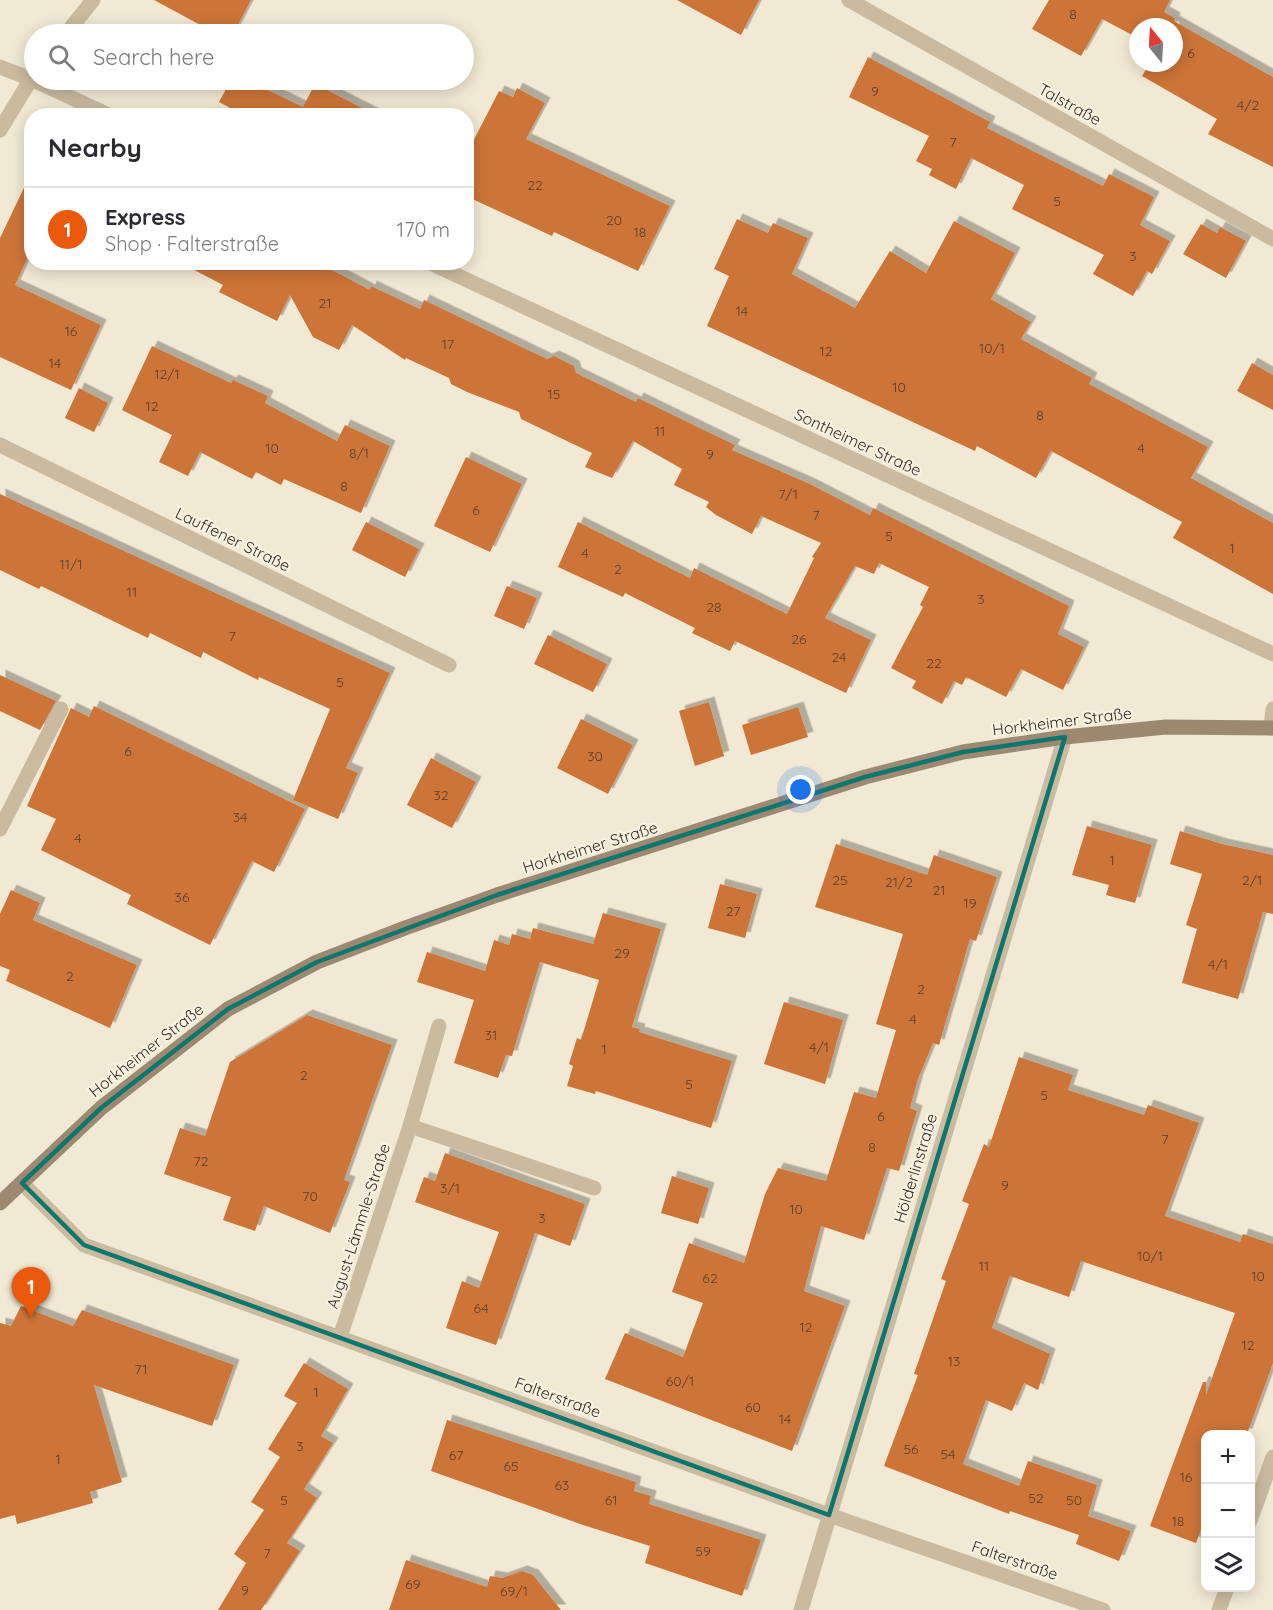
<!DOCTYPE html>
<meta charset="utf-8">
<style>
:root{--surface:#fff;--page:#f7f7f7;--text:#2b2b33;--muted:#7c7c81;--line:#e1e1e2;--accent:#ea580c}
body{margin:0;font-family:Quicksand,sans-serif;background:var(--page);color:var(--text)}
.controls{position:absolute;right:18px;bottom:18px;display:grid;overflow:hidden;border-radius:12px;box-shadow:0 3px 15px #0003}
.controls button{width:54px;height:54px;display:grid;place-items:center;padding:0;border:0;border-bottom:2px solid var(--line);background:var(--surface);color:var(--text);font:30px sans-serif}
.compass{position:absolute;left:1129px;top:18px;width:54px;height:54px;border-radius:50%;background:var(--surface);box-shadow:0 3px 15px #0003;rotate:342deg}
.you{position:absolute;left:801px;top:790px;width:21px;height:21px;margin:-15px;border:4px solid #fff;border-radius:50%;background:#1a73e8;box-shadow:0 0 0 9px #1a73e833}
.badge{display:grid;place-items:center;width:39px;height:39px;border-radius:50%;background:var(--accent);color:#fff;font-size:20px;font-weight:700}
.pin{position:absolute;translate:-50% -50px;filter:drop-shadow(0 2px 3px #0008)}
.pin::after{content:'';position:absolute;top:32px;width:21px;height:18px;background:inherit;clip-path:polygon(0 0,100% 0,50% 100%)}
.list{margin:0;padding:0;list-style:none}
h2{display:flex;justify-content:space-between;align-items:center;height:78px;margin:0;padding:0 24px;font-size:26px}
h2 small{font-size:20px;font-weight:400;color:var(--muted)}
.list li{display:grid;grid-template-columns:39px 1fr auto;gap:18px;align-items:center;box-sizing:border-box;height:84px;padding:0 24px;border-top:2px solid var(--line)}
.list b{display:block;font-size:22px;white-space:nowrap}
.list p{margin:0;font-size:20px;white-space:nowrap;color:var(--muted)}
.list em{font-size:20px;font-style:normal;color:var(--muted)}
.icon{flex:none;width:33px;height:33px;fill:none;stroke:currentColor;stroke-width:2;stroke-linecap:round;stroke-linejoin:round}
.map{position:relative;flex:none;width:1273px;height:1610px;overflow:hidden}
.search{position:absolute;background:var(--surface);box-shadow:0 3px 15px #0003;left:24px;top:24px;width:450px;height:66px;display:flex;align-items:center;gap:15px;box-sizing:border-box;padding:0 21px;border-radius:33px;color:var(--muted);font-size:22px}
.panel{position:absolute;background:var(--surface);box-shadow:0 3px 15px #0003;left:24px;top:108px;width:450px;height:162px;border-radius:24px}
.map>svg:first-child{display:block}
.building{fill:#cd7437;filter:url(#shadow)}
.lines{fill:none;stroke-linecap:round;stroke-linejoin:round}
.service{stroke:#cabaa0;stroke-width:15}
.minor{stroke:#cabaa0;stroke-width:15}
.secondary{stroke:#9d8972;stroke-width:15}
.marked{fill:none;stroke:#0f766e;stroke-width:4.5;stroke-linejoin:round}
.labels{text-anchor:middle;stroke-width:4.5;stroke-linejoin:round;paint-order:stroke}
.number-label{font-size:14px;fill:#5a3d29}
.street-label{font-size:16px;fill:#332b24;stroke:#faf2e1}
</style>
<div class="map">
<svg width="1273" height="1610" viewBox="0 0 1273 1610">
<defs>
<filter id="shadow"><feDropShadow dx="5.5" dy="-5.5" stdDeviation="0" flood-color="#0004"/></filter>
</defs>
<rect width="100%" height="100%" fill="#f2e9d4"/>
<!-- building -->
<g class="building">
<polygon points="154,0 251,0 233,34 217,34"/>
<polygon points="677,0 759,0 741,35"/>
<polygon points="1049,0 1170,0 1164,12 1175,18 1174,21 1273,77 1273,167 1208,134 1217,119 1142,76 1150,63 1174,63 1174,27 1138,27 1138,38 1102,19 1081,56 1032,29"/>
<polygon points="868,57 990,122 987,128 1103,186 1109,174 1154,197 1140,225 1170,241 1152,274 1147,271 1133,296 1093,274 1104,255 1012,209 1024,185 971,158 956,189 929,175 932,169 916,161 929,136 849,97"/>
<polygon points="231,80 247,80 303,107 315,84 378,116 245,116 219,102"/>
<polygon points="517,88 545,103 526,139 670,206 638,271 554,232 552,236 466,196 466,155 499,91 513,97"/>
<polygon points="32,171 32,248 15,285 101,325 71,390 0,357 0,238"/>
<polygon points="737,219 768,233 773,223 808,238 792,274 855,308 890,251 926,273 954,221 1015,253 991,299 1031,322 1021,339 1092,378 1089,384 1208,447 1191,478 1273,523 1273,594 1173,538 1182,522 1051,451 1036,478 977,446 975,451 707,326 729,276 714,269"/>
<polygon points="1201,224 1217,233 1220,227 1246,241 1226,278 1183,254"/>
<polygon points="179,262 317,262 370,290 371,286 420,309 424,300 547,359 554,356 574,366 576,373 636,402 638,398 735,445 732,450 810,484 870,515 873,508 1069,606 1058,634 1084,647 1063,690 1021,669 1006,697 966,677 962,685 954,681 942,704 912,688 916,681 891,668 923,607 920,605 929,587 879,563 874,574 855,566 825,618 871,640 846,693 735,641 730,651 692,633 695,628 625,593 623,597 558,567 578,522 690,578 694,568 787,614 814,558 812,557 821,543 761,516 752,534 716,515 706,507 709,502 674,485 682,469 633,441 612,478 585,467 592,453 521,419 519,412 467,392 451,384 449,378 406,358 405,360 352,325 339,350 313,337 290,295 277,321 219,292 223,285"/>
<polygon points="152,346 231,383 233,380 268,396 265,403 337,441 345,425 390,446 361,513 284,479 281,485 256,472 252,479 200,452 188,476 159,462 172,435 122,410"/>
<polygon points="1252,363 1273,375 1273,410 1237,391"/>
<polygon points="79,388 108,403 94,432 65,418"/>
<polygon points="466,457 522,484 490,552 434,526"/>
<polygon points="0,494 390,673 346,768 358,773 338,819 293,800 330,709 259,677 258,680 203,652 201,658 150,633 148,638 41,586 39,589 0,570"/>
<polygon points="366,522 419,549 405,577 352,550"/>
<polygon points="507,586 537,598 524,629 494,616"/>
<polygon points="548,635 607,664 593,692 534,664"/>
<polygon points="0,675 56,701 40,730 0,711"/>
<polygon points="709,702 724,756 695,766 679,711"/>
<polygon points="94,706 305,809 274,872 252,861 210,945 127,904 131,895 41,850 56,819 27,806 71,708 89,717"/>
<polygon points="798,707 808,737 751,755 742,725"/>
<polygon points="581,719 633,745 608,794 557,768"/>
<polygon points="431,758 476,782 452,828 407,805"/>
<polygon points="1087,826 1152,845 1135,903 1106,895 1109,885 1072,875"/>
<polygon points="1180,831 1222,844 1273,855 1273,914 1263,912 1238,999 1182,983 1197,929 1186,925 1202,874 1170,864"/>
<polygon points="836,844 927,875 934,855 997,877 976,941 970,939 939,1045 933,1043 918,1079 910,1108 917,1111 899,1171 887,1168 864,1240 821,1226 804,1291 845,1306 792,1451 605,1379 625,1333 683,1357 703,1303 672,1292 689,1243 744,1263 765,1194 778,1168 826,1181 854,1092 876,1098 896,1030 876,1024 903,934 815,907"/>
<polygon points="720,884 757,894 745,938 708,928"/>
<polygon points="11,890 40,903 33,920 137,965 110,1028 6,981 10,970 0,966 0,914"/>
<polygon points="603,913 661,929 632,1027 640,1029 639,1032 732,1061 711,1128 596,1091 595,1094 567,1086 573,1066 569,1064 577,1038 581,1040 599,980 540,962 512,1056 506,1055 498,1078 454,1063 474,1000 417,982 427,952 485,971 494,940 509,945 512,934 530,939 533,928 593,944"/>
<polygon points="784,1002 843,1020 825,1084 764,1064"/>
<polygon points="307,1015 392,1045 344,1180 350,1182 330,1233 264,1206 255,1231 223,1220 231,1197 164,1174 180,1128 205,1136 230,1062"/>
<polygon points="1019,1057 1073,1075 1068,1090 1144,1115 1148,1105 1199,1123 1165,1216 1240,1242 1243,1234 1273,1244 1273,1363 1247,1434 1206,1434 1206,1516 1196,1543 1150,1526 1203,1382 1206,1382 1206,1395 1235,1313 1081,1261 1069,1297 1010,1276 992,1328 1050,1354 1038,1390 1024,1383 1012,1411 986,1400 963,1464 1019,1486 1028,1461 1097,1485 1088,1516 1131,1531 1119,1561 1076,1544 1079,1535 1010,1511 1009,1514 884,1466 918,1375 914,1374 946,1281 941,1279 969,1204 962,1201 984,1144 989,1147"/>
<polygon points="445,1153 585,1204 570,1246 535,1233 496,1345 446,1328 462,1281 479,1288 499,1232 415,1202 424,1177 435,1181"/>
<polygon points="672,1176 709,1188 698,1224 661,1213"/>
<polygon points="21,1306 73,1326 82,1310 234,1365 212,1426 94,1385 122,1482 90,1492 93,1503 17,1524 15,1515 0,1519 0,1323 11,1326"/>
<polygon points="304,1363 348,1389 321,1436 333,1443 304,1489 317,1498 287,1543 300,1551 261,1610 218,1610 246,1563 234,1554 264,1510 251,1502 280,1457 268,1449 297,1403 284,1396"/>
<polygon points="447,1420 636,1482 634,1491 651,1496 649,1504 761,1540 742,1596 645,1563 650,1546 583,1525 431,1471"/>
<polygon points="406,1560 487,1587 490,1576 502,1578 522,1571 533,1575 561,1610 389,1610"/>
</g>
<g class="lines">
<!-- service -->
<g class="service">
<polyline points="0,829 61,709"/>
<polyline points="410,1126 594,1188"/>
</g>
<!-- minor -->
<g class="minor">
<polyline points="849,0 1273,239"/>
<polyline points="66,34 93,0"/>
<polyline points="0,67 31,79 111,116"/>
<polyline points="0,130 34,74"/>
<polyline points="428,262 1273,654"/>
<polyline points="0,445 449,665"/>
<polyline points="1271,728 1273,709"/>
<polyline points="22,1183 84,1245 829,1515 1103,1610"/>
<polyline points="340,1337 410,1126 439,1026"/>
<polyline points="1250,1521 1273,1457"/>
<polyline points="801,1610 1065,737"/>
<polyline points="1219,1610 1227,1588"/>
</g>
<!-- secondary -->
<polyline class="secondary" points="0,1203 101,1108 228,1009 317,962 405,928 497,895 865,777 963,752 1065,737 1166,727 1273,728"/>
</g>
<!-- marked area -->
<path class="marked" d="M1065,737L829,1515L84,1245L22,1183L101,1108L228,1009L317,962L497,895L865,777L963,752Z"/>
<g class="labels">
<!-- number labels -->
<g class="number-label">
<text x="1073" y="19">8</text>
<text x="1191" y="58">6</text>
<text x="875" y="96">9</text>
<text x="1248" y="110">4/2</text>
<text x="953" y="147">7</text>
<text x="535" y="190">22</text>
<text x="1057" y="206">5</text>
<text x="614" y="225">20</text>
<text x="640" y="237">18</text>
<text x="1133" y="261">3</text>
<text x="325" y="308">21</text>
<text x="742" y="316">14</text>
<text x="71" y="336">16</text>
<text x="448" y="349">17</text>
<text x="992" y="353">10/1</text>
<text x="826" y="356">12</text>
<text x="55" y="368">14</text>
<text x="167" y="379">12/1</text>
<text x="899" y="392">10</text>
<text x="554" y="399">15</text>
<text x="152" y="411">12</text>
<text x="1040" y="420">8</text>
<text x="660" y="436">11</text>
<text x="272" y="453">10</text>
<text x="1141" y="453">4</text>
<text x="359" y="458">8/1</text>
<text x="710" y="459">9</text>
<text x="344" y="491">8</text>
<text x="788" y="499">7/1</text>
<text x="476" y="515">6</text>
<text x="816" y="520">7</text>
<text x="889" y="541">5</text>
<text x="1232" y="553">1</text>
<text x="585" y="558">4</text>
<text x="71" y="569">11/1</text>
<text x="618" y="574">2</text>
<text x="132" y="597">11</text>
<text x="981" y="604">3</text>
<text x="714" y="612">28</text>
<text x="232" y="641">7</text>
<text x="799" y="644">26</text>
<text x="839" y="662">24</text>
<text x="934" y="668">22</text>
<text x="340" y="687">5</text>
<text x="128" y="756">6</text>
<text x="595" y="761">30</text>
<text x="441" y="800">32</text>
<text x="240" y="822">34</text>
<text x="78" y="843">4</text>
<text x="1112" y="865">1</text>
<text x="840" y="885">25</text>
<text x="1252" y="885">2/1</text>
<text x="899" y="887">21/2</text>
<text x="939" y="895">21</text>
<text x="182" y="902">36</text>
<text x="970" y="908">19</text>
<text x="733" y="916">27</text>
<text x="622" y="958">29</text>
<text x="1218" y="969">4/1</text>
<text x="70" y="981">2</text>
<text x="921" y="994">2</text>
<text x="913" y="1024">4</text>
<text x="491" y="1040">31</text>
<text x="819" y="1052">4/1</text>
<text x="604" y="1054">1</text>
<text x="304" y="1080">2</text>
<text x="689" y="1089">5</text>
<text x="1044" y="1100">5</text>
<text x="881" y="1121">6</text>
<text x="1165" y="1144">7</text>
<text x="872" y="1152">8</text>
<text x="201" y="1166">72</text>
<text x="1005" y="1190">9</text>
<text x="450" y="1193">3/1</text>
<text x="310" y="1201">70</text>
<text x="796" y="1214">10</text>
<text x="542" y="1223">3</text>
<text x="1150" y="1261">10/1</text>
<text x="984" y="1271">11</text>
<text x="1258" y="1281">10</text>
<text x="710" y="1283">62</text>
<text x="481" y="1313">64</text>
<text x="806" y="1332">12</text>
<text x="1248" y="1350">12</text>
<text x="954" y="1366">13</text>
<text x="141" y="1374">71</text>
<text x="680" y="1386">60/1</text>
<text x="316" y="1397">1</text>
<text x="753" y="1412">60</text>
<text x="785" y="1424">14</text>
<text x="300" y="1451">3</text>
<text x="911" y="1454">56</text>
<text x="948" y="1459">54</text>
<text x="456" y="1460">67</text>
<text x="58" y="1464">1</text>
<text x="511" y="1471">65</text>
<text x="1186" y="1482">16</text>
<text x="562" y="1490">63</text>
<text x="1036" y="1503">52</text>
<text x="284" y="1505">5</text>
<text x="611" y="1505">61</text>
<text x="1074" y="1505">50</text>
<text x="1178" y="1526">18</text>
<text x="703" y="1556">59</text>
<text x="267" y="1558">7</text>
<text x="413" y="1589">69</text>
<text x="245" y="1595">9</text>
<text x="514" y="1596">69/1</text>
</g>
<!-- street labels -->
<g class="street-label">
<text transform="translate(1070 104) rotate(29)" y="6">Talstraße</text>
<text transform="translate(858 442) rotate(25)" y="6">Sontheimer Straße</text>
<text transform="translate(233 539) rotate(26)" y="6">Lauffener Straße</text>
<text transform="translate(1062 721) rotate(-7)" y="6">Horkheimer Straße</text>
<text transform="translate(590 847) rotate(-17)" y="6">Horkheimer Straße</text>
<text transform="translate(146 1050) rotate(-38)" y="6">Horkheimer Straße</text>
<text transform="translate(915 1168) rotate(-73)" y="6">Hölderlinstraße</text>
<text transform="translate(358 1226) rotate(-72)" y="6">August-Lämmle-Straße</text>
<text transform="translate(558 1397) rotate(20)" y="6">Falterstraße</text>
<text transform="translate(1015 1560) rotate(19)" y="6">Falterstraße</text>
</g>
</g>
</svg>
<div class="controls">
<button>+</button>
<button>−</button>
<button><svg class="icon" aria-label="layers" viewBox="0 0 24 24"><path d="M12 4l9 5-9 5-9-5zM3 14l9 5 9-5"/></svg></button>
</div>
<svg class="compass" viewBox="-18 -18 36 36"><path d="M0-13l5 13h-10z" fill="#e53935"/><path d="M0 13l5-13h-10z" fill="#7c7c81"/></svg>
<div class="you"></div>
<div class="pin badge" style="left:31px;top:1317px">1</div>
<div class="search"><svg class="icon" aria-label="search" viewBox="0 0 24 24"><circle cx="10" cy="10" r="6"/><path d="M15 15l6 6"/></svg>Search here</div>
<section class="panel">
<h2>Nearby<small></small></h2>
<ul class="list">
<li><span class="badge">1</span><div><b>Express</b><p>Shop · Falterstraße</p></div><em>170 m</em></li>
</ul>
</section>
</div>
